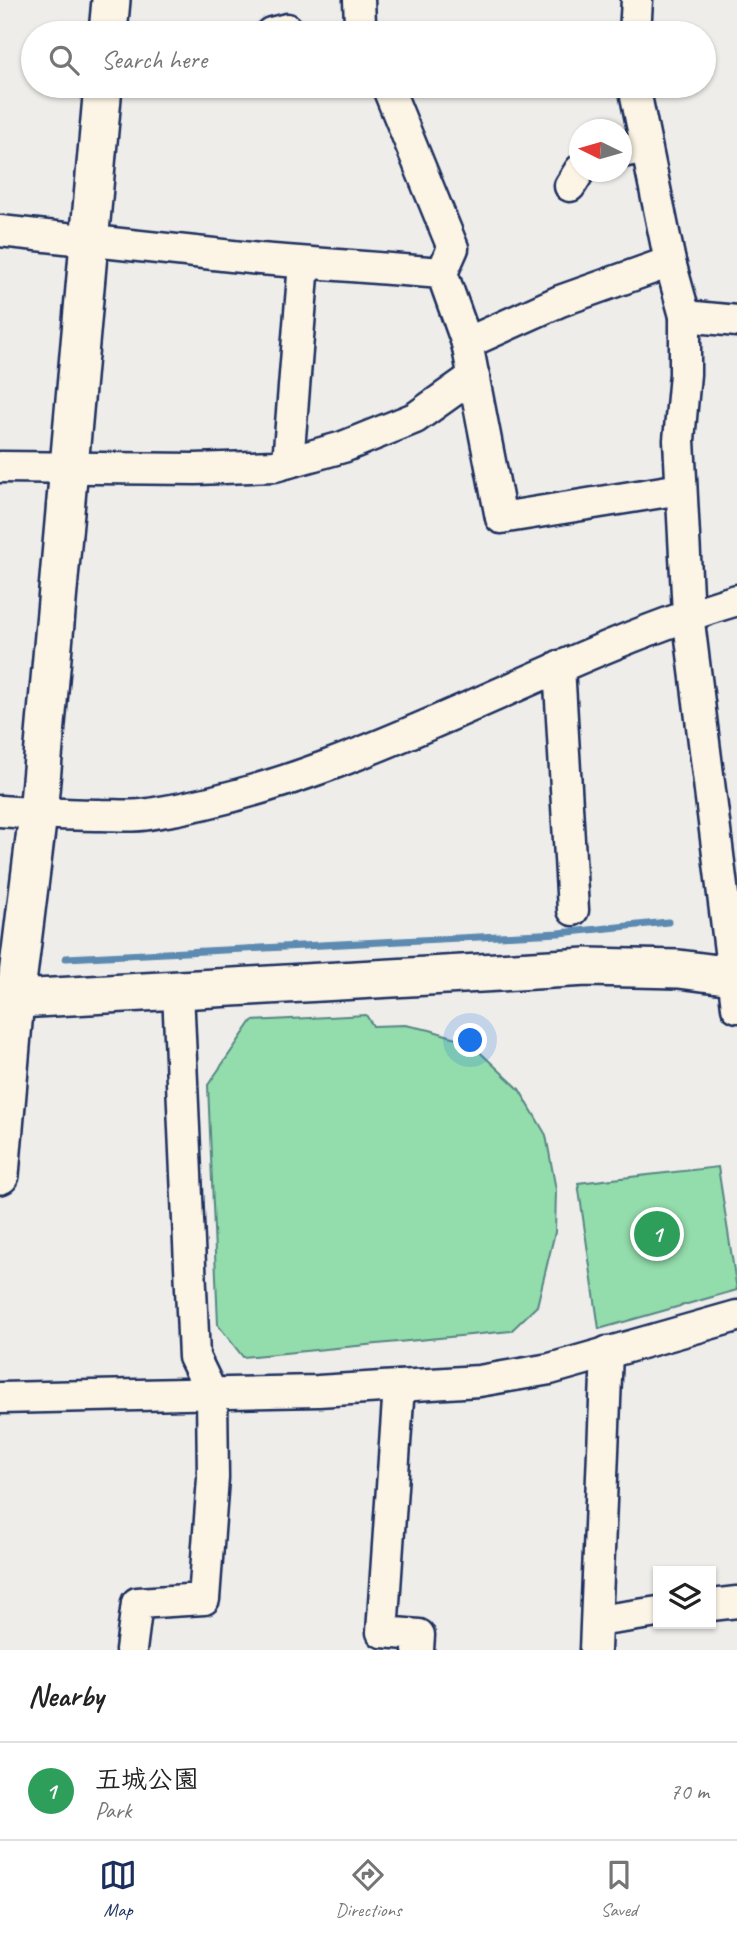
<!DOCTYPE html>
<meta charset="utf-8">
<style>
:root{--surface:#fff;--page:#f6f6f6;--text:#222;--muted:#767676;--line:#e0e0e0;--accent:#1b2f5e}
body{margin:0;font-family:Caveat,"Klee One",sans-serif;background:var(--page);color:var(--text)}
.controls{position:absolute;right:21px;bottom:21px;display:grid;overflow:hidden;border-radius:0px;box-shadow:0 2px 5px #0004}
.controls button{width:63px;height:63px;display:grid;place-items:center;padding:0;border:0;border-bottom:2px solid var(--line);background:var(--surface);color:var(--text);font:35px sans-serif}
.compass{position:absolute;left:569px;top:119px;width:63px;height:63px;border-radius:50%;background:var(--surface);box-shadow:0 2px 5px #0004;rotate:275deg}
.you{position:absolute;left:471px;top:1041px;width:24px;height:24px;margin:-18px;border:5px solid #fff;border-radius:50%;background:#1a73e8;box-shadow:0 0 0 10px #1a73e833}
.badge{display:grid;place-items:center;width:46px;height:46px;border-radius:50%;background:var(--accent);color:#fff;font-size:23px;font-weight:700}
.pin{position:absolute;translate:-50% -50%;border:4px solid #fff;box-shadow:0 2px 7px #0006}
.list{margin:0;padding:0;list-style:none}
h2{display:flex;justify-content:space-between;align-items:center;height:91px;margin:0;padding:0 28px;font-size:30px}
h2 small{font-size:23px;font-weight:400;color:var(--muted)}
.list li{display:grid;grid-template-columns:46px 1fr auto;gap:21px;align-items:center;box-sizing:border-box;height:98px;padding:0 28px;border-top:2px solid var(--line)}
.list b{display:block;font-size:26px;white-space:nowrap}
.list p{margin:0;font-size:23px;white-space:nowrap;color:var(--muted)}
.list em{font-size:23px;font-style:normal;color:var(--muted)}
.icon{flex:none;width:38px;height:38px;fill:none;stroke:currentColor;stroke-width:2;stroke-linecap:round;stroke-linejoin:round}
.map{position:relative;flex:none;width:737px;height:1650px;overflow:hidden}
.search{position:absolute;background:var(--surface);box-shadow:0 2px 5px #0004;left:21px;right:21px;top:21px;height:77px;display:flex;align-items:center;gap:18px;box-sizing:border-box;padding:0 24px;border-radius:38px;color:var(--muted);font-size:26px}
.sheet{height:189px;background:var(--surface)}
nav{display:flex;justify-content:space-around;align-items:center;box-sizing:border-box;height:98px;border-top:2px solid var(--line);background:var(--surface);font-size:19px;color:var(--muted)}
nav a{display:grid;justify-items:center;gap:4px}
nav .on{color:var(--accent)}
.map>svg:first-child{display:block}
.green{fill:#93dcab;stroke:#578684;stroke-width:2}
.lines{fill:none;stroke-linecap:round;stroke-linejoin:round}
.stream{stroke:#5b8ab0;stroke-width:7}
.minor-casing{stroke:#1b2f5e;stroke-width:35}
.tertiary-casing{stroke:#1b2f5e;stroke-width:42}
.minor{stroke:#fcf5e5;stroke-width:30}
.tertiary{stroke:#fcf5e5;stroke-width:37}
</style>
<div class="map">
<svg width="737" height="1650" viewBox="0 0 737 1650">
<rect width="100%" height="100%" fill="#eeedea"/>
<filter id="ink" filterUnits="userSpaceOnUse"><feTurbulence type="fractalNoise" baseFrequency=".0143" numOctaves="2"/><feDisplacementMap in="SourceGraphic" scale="14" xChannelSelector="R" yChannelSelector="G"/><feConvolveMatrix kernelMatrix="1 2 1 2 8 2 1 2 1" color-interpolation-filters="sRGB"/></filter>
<g filter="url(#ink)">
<!-- green -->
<g class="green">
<polygon points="366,1015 373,1026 405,1025 430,1030 469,1042 519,1089 546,1135 556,1190 555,1232 537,1306 511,1331 243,1357 218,1325 208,1085 252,1021"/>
<polygon points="718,1167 737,1290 599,1329 578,1183"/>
</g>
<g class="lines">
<!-- stream -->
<polyline class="stream" points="66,958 559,933 668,922"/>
<!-- minor casing -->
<g class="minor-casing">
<g id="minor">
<polyline points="359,0 360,23 364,33"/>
<polyline points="271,33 287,29"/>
<polyline points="635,33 637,0"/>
<polyline points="387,86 453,248 442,273"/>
<polyline points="634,86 670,262 685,316 685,374 679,440 688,614 737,1007"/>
<polyline points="622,152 646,147"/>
<polyline points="570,186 580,170"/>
<polyline points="0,231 260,259 442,273 467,343 501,518 681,489"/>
<polyline points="685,316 737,321"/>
<polyline points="467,343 560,301 670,262"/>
<polyline points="288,462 304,263"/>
<polyline points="0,467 196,469 275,466 343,447 415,418 474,376"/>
<polyline points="559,666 573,910"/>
<path d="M0,811C34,814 67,814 101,815C116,815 133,817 149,814C354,783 538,659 737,600"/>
<polyline points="399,1386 382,1632 419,1635 418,1650"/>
<polyline points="0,1398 318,1391 479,1381 550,1369 737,1316"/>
<polyline points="711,1605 737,1602"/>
<polyline points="597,1621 658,1612"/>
<polyline points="131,1650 137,1603 204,1599 213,1478 212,1394 194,1357 178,991"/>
<polyline points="595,1650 607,1352"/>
</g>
</g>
<!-- tertiary casing -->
<g class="tertiary-casing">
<g id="tertiary">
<polyline points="108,33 111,0"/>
<polyline points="0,1000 587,967 679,969 733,976"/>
<polyline points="0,1175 15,999 38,814 103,86"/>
</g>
</g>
<!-- minor -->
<use href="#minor" class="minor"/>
<!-- tertiary -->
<use href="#tertiary" class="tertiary"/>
</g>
</g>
</svg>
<div class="controls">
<button><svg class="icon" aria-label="layers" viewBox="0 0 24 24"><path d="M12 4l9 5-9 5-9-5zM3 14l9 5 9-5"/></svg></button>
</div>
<svg class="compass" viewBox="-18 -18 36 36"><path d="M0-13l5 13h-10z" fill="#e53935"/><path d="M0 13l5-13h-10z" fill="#767676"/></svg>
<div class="you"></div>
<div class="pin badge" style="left:657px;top:1234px;background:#2e9e5b">1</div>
<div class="search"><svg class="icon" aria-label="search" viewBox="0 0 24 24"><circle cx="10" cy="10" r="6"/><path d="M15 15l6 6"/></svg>Search here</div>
</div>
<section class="sheet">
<h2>Nearby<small></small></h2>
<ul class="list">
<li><span class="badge" style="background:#2e9e5b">1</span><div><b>五城公園</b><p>Park</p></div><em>70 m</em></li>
</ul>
</section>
<nav>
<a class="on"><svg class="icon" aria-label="map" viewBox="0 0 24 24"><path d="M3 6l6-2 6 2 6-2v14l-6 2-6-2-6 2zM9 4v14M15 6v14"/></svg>Map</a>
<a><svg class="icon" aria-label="directions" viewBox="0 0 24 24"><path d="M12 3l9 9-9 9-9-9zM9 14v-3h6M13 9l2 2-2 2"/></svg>Directions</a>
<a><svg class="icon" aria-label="saved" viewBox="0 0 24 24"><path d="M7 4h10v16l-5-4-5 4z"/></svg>Saved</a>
</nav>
